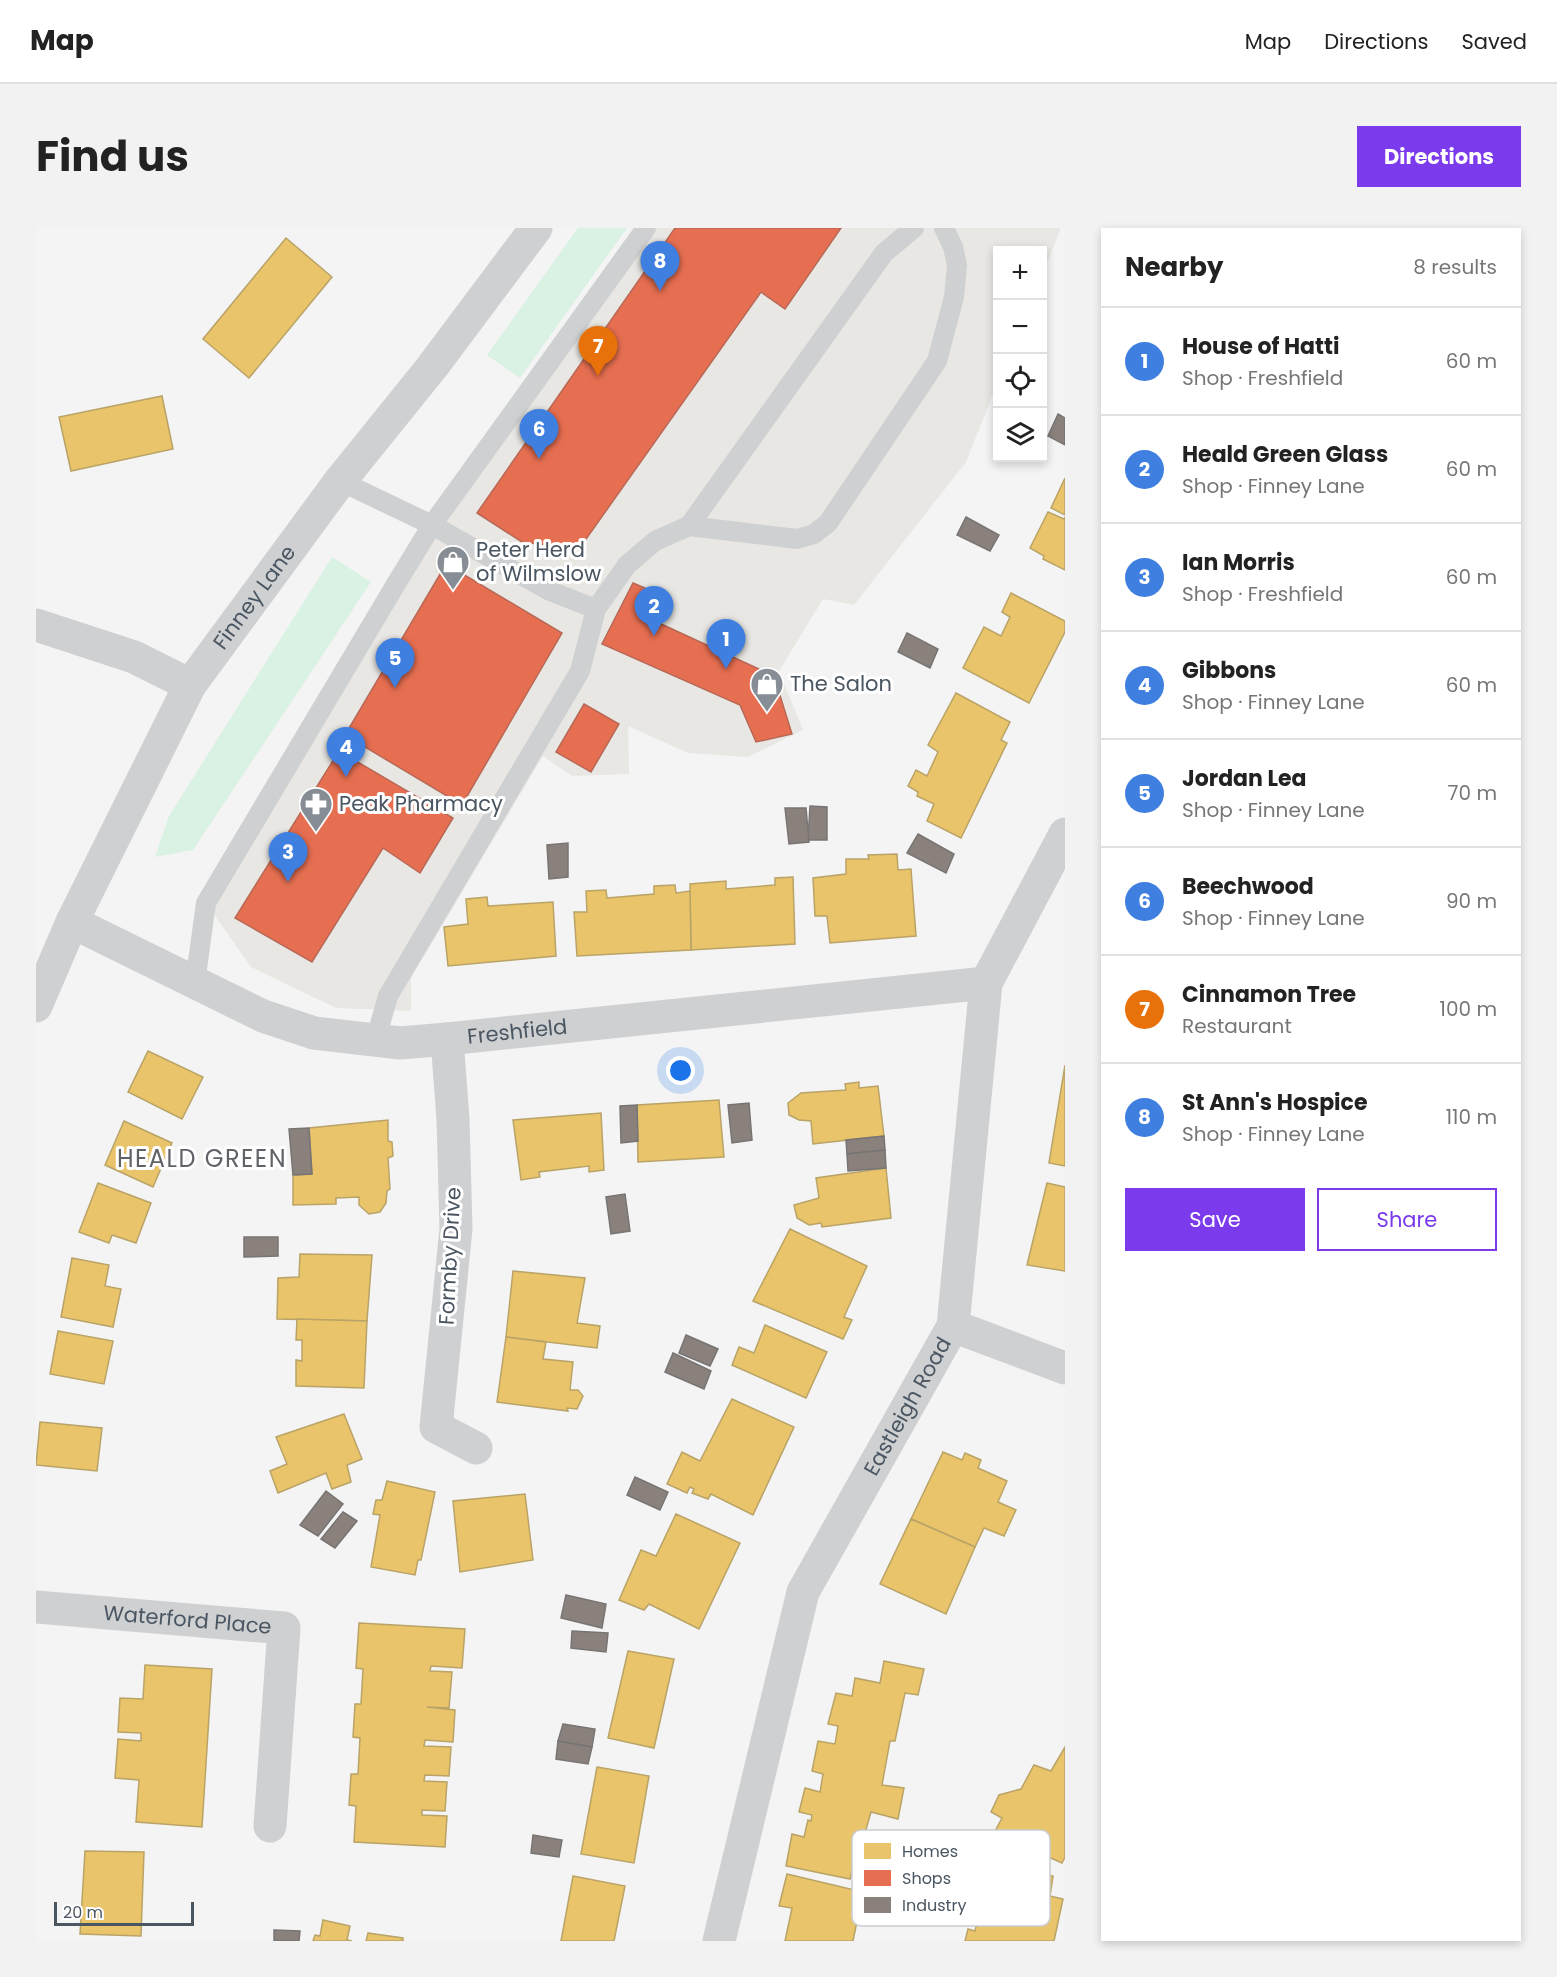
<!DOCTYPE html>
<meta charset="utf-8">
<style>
:root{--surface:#fff;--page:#f2f2f2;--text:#222;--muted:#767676;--line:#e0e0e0;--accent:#7c3aed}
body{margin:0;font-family:Poppins,sans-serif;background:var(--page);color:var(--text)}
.controls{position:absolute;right:18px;top:18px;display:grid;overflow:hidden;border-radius:0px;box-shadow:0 3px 9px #0003}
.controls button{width:54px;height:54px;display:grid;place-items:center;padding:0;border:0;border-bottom:2px solid var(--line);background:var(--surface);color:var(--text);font:30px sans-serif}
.scale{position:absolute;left:18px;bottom:15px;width:140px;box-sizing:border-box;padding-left:6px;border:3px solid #4a5661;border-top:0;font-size:16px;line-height:21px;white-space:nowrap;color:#4a5661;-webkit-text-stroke:4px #fff;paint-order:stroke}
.you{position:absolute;left:645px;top:843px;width:21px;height:21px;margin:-15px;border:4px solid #fff;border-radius:50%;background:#1a73e8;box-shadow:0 0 0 9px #1a73e833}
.badge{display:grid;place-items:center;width:39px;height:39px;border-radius:50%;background:var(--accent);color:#fff;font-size:20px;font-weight:700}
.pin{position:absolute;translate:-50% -50px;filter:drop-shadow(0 2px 3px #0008)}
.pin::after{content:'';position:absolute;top:32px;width:21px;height:18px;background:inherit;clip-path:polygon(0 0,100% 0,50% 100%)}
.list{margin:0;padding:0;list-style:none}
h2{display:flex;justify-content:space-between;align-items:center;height:78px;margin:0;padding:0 24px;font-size:26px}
h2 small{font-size:20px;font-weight:400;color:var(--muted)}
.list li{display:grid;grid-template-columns:39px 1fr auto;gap:18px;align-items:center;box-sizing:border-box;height:108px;padding:0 24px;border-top:2px solid var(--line)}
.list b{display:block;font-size:22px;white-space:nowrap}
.list p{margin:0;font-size:20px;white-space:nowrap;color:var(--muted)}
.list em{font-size:20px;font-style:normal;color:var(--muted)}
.actions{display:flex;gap:12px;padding:18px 24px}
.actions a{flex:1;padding:14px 0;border:2px solid var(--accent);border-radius:0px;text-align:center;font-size:21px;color:var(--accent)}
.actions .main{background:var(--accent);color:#fff}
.icon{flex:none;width:33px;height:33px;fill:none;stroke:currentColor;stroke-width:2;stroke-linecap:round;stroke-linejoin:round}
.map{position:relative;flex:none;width:1029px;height:1713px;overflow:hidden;border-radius:0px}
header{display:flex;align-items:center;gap:36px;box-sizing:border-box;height:84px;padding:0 30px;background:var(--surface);border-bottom:2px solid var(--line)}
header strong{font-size:28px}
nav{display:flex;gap:33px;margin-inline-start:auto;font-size:21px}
.intro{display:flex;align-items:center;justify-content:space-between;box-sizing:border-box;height:144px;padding:0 36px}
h1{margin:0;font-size:42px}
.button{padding:15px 27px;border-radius:0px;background:var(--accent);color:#fff;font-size:21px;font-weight:700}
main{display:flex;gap:36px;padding:0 36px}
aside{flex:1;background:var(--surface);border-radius:0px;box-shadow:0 3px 9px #0003}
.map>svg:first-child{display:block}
.commercial{fill:#e8e7e3}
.green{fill:#d9f2e3}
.homes{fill:#e9c46a;stroke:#b9a367;stroke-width:1.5}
.shops{fill:#e76f51;stroke:#b86856;stroke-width:1.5}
.industry{fill:#8a817c;stroke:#777474;stroke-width:1.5}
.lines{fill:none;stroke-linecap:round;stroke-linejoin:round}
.service{stroke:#ced0d2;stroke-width:20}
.minor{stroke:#ced0d2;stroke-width:33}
.tertiary{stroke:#ced0d2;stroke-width:33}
.labels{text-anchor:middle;stroke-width:6;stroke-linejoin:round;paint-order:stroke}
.poi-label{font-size:21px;fill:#4a5661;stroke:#fff;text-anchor:start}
.street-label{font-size:21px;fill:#4a5661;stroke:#fff}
.quarter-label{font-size:24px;letter-spacing:1.5px;fill:#5f6368;stroke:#fff}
.key{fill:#fff;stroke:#c9ccd0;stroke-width:1.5}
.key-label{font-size:16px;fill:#4a5661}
</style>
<header>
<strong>Map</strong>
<nav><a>Map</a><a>Directions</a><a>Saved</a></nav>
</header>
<div class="intro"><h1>Find us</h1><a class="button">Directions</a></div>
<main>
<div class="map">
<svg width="1029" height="1713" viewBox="0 0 1029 1713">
<rect width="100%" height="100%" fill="#f4f4f4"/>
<!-- commercial -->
<polygon class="commercial" points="599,0 1025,0 1007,45 1006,22 962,22 961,156 930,234 818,377 787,371 743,443 767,502 712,529 652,525 592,498 593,546 536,548 507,528 375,750 375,783 300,780 215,739 170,675 360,356"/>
<!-- green -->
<g class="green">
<polygon points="542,0 591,0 484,150 451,127"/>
<polygon points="296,329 335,354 157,622 119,629 133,588"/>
</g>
<!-- homes -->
<g class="homes">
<polygon points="250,10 296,49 213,150 167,111"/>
<polygon points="126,168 137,221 35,243 23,189"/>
<polygon points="1029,250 1029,287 1015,280"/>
<polygon points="1012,284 1028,291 1029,289 1029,342 1007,331 1008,328 994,320"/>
<polygon points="975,365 1029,393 1029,404 993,475 927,440 948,399 965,408 974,389 966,384"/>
<polygon points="920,465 974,494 965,512 971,515 925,610 891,593 898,576 881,568 882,564 872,558 880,542 891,548 902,524 892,517"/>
<polygon points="861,626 862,642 875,641 880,708 794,715 791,688 779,688 777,650 810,646 810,631 833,631 832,627"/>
<polygon points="757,649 759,716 655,722 654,656 690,653 690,661 739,657 739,650"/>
<polygon points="639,657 640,665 654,663 655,722 541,728 538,684 551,684 550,663 570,662 571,670 618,666 618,658"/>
<polygon points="451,669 452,678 517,674 520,728 412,738 408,699 432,696 430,671"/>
<polygon points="112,823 167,849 146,891 92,864"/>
<polygon points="1029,837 1029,938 1013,935"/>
<polygon points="823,854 823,860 842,858 848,908 777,916 775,893 763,892 753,887 752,875 765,865 810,862 809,856"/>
<polygon points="683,872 688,929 602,934 601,877"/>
<polygon points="565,885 568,942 553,944 553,938 503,944 504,949 485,952 477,892"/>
<polygon points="352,892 352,913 356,914 357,928 352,930 354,961 351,963 350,975 344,984 333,986 323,977 323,969 300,970 300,976 257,977 257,947 276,946 273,900"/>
<polygon points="88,893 136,915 117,959 69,937"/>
<polygon points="850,940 855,990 786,999 785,995 773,997 761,990 758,977 783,970 780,950"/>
<polygon points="62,955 115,975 100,1015 76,1007 73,1015 43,1004"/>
<polygon points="1011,955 1029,959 1029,1043 991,1037"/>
<polygon points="754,1001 831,1038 808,1089 816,1092 807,1111 717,1073"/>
<polygon points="264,1026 336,1027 331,1093 241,1091 242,1050 263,1049"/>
<polygon points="36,1030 73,1037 69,1058 85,1061 77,1099 25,1089"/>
<polygon points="477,1043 549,1050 541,1095 564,1098 561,1120 470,1109"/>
<polygon points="261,1091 331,1093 328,1160 260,1158 260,1132 266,1133 266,1112 260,1112"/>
<polygon points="729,1097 791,1124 770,1170 696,1137 703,1119 718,1125"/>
<polygon points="22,1103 77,1113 68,1156 14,1146"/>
<polygon points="470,1109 510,1114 507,1131 537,1134 534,1162 542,1162 547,1168 541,1181 531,1180 532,1183 461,1174"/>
<polygon points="696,1171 758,1199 717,1287 675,1266 672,1271 656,1265 658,1261 654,1259 651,1265 631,1256 646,1224 664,1233"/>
<polygon points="308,1186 326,1231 311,1237 315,1254 296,1261 290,1245 242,1265 234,1243 251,1236 240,1209"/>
<polygon points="4,1194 66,1200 61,1243 0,1237"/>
<polygon points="907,1224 926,1232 929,1225 945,1232 942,1240 971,1253 962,1274 980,1282 968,1308 948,1300 939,1319 875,1291"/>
<polygon points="351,1253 399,1264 385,1332 382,1332 379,1347 335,1339 344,1287 337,1286 340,1272 346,1272"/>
<polygon points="489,1266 497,1332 424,1344 417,1273"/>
<polygon points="640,1286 704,1315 663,1401 613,1376 608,1382 583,1372 605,1322 620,1328"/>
<polygon points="875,1291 939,1319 910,1386 844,1356"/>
<polygon points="323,1395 429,1401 426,1440 395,1438 394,1443 416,1444 413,1480 391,1479 419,1482 417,1514 389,1512 388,1518 415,1519 413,1548 389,1547 388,1553 411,1554 409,1583 386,1582 386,1587 411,1588 409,1619 318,1614 320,1578 313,1577 315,1546 322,1546 324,1510 317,1509 319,1476 325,1476 327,1441 320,1440"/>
<polygon points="592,1423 638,1431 618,1520 572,1510"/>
<polygon points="848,1433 888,1441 882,1467 869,1465 859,1513 854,1513 846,1557 868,1560 862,1591 835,1584 829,1605 823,1605 822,1609 843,1612 836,1646 816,1643 814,1651 750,1638 756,1606 768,1609 772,1592 775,1593 776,1587 763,1584 769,1560 784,1564 787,1546 776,1543 782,1513 799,1516 802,1498 792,1496 800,1465 816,1468 819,1450 844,1455"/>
<polygon points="109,1437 176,1441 166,1599 100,1594 103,1552 79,1550 82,1511 105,1513 105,1505 82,1504 84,1470 107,1471"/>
<polygon points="1029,1519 1029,1629 1026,1635 958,1605 966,1590 955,1584 963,1567 985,1561 998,1537 1015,1543"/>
<polygon points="561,1539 613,1548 598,1635 545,1626"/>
<polygon points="49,1623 108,1624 105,1708 44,1706"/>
<polygon points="973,1626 996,1634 993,1644 1017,1648 1014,1668 1027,1671 1018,1713 929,1713 932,1701 939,1703 954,1631"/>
<polygon points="751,1646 827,1664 817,1713 749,1713 756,1680 743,1678"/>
<polygon points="537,1648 589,1658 578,1713 525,1713"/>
<polygon points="287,1692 314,1698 311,1712 316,1713 277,1713 279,1707 284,1708"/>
<polygon points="332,1705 367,1710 367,1713 330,1713"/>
</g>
<!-- shops -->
<g class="shops">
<polygon points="639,0 805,0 749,81 725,64 543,321 486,314 441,285"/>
<polygon points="410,336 526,405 426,577 309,507"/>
<polygon points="597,355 632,370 623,395 738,448 756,506 720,514 704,477 566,416"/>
<polygon points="548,476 583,496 555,544 520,524"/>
<polygon points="303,523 417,590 384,645 347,620 276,734 199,690"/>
</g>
<!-- industry -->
<g class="industry">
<polygon points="1022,186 1029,190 1029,217 1012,208"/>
<polygon points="930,289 963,307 954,323 921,307"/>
<polygon points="871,405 902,421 894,440 862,424"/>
<polygon points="774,578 791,579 791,612 772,612"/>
<polygon points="749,580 770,580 773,614 753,616"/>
<polygon points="882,606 918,626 910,645 871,625"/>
<polygon points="532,615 532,649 513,651 511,617"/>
<polygon points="713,875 716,912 696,915 692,877"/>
<polygon points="601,877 602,913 585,915 584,878"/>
<polygon points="273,900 276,946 257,947 253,901"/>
<polygon points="848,908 849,922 811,926 810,912"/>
<polygon points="849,922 850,940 812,943 811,926"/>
<polygon points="589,966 594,1003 575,1006 570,969"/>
<polygon points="208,1009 242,1009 242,1028 208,1029"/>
<polygon points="650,1107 682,1121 674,1138 643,1125"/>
<polygon points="637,1125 675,1143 668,1161 629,1144"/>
<polygon points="599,1249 632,1264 624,1282 591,1267"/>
<polygon points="290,1263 307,1276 282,1308 264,1297"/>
<polygon points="307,1284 321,1293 299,1320 285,1311"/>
<polygon points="530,1367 570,1376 566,1400 525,1390"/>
<polygon points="536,1403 572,1405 570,1424 535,1420"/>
<polygon points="527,1496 559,1501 556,1519 522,1513"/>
<polygon points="522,1513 556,1519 552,1536 520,1531"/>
<polygon points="497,1607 526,1612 523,1629 495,1625"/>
<polygon points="238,1702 264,1703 263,1713 238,1713"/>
</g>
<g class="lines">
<!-- service -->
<g class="service">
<polyline points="304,253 396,297 514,363 560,381"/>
<polyline points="653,298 848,25 878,0"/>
<polyline points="159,755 170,675 360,356 396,297 610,0"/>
<polyline points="339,814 352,768 544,443 560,381 591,337 619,313 653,298 761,311 778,306 792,295 901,133 918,69 921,37 917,19 908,0"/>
</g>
<!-- minor -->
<g class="minor">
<path id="s1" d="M36,694L227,788L278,805L364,815L411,811L950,755"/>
<polyline points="411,811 417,891 420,1001 400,1199 440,1220"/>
<polyline points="917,1098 1029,1140"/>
<path id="s2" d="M0,1379L248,1400L234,1598"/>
<path id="s3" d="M683,1713L767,1364L917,1098L950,755L1029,606"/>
</g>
<!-- tertiary -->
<g class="tertiary">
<polyline points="0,397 98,429 154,457"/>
<path id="s4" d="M0,778L36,694L154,457L304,253L396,139L500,0"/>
</g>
</g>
<!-- icons -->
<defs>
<g id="shop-pin" transform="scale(1.725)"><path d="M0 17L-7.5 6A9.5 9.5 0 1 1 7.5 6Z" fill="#868d94" stroke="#fff"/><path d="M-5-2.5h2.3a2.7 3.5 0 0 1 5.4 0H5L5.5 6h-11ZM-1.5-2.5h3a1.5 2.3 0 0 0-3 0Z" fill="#fff"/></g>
<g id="pharmacy-pin" transform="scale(1.725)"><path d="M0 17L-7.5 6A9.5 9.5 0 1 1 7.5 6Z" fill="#868d94" stroke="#fff"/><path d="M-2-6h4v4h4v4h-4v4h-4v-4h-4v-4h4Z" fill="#fff"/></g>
</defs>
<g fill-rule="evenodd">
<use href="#shop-pin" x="417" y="334"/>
<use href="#shop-pin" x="731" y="456"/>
<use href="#pharmacy-pin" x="280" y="576"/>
</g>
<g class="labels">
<!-- poi labels -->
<g class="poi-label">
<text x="440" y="329">Peter Herd<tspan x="440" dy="24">of Wilmslow</tspan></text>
<text x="754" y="463">The Salon</text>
<text x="303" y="583">Peak Pharmacy</text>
</g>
<!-- street labels -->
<g class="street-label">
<text dy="7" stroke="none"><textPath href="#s4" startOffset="465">Finney Lane</textPath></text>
<text dy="7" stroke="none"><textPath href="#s1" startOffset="471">Freshfield</textPath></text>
<text transform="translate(414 1028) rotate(-87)" y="7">Formby Drive</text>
<text dy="7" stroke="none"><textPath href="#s3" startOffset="572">Eastleigh Road</textPath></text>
<text dy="7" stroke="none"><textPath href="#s2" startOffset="152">Waterford Place</textPath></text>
</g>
<!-- quarter labels -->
<g class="quarter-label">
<text x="166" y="939">HEALD GREEN</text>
</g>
</g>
<!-- legend -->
<rect x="816" y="1602" width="198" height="96" rx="9" class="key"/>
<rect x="828" y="1615" width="27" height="16" fill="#e9c46a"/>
<rect x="828" y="1642" width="27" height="16" fill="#e76f51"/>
<rect x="828" y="1669" width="27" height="16" fill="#8a817c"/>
<g class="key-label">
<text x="866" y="1629">Homes</text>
<text x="866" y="1656">Shops</text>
<text x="866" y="1683">Industry</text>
</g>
</svg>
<div class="controls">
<button>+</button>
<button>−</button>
<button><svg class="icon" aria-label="locate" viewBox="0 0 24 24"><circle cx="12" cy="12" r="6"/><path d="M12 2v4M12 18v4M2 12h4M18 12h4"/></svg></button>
<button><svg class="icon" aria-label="layers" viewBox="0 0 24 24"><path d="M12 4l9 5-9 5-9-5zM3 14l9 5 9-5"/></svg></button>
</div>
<div class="scale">20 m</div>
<div class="you"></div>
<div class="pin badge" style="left:690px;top:441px;background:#3f7fe0">1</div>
<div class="pin badge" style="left:618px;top:408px;background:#3f7fe0">2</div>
<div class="pin badge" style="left:252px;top:654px;background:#3f7fe0">3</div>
<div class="pin badge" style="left:310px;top:549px;background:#3f7fe0">4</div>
<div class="pin badge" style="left:359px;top:460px;background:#3f7fe0">5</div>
<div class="pin badge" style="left:503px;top:231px;background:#3f7fe0">6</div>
<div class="pin badge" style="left:562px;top:148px;background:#e8710a">7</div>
<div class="pin badge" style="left:624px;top:63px;background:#3f7fe0">8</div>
</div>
<aside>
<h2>Nearby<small>8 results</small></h2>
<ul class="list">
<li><span class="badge" style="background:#3f7fe0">1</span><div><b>House of Hatti</b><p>Shop · Freshfield</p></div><em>60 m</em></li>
<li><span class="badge" style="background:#3f7fe0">2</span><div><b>Heald Green Glass</b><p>Shop · Finney Lane</p></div><em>60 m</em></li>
<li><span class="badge" style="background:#3f7fe0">3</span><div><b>Ian Morris</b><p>Shop · Freshfield</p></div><em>60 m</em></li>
<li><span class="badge" style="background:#3f7fe0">4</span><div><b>Gibbons</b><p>Shop · Finney Lane</p></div><em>60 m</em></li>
<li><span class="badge" style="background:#3f7fe0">5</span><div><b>Jordan Lea</b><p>Shop · Finney Lane</p></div><em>70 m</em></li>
<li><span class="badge" style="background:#3f7fe0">6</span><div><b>Beechwood</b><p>Shop · Finney Lane</p></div><em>90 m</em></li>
<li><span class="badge" style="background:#e8710a">7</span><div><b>Cinnamon Tree</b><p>Restaurant</p></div><em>100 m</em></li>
<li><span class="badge" style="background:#3f7fe0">8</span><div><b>St Ann's Hospice</b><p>Shop · Finney Lane</p></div><em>110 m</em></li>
</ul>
<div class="actions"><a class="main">Save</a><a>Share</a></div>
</aside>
</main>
